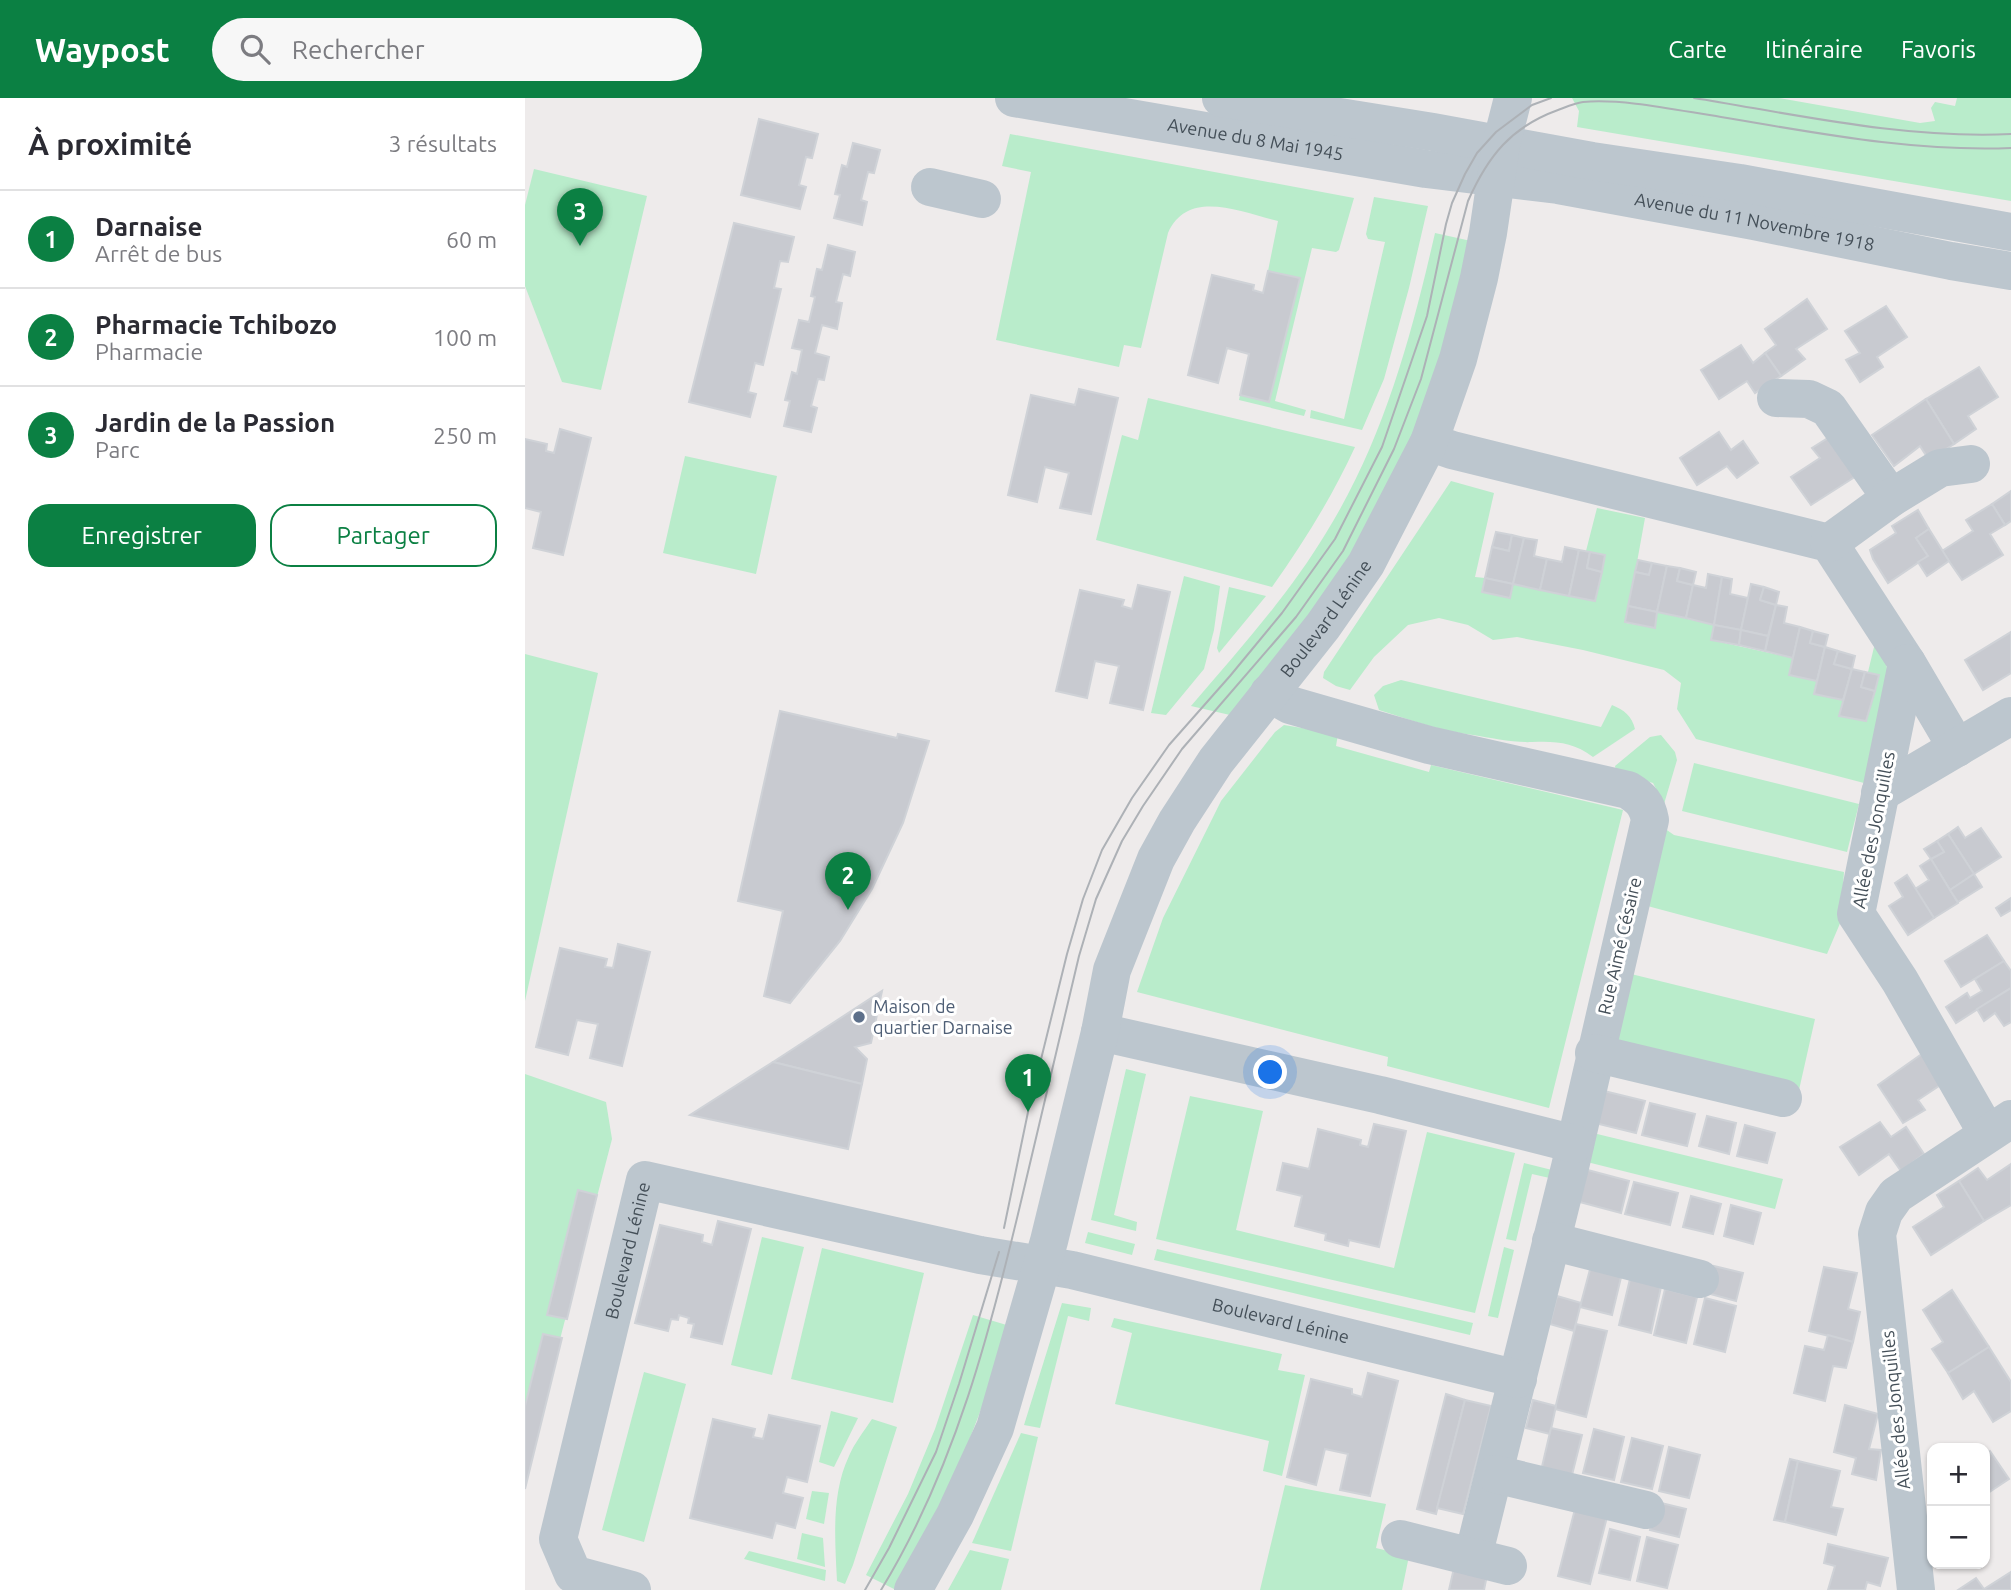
<!DOCTYPE html>
<html lang="fr">
<meta charset="utf-8">
<style>
:root{--surface:#fff;--page:#f7f7f7;--text:#2b2b33;--muted:#7c7c81;--line:#e1e1e2;--accent:#0b8043}
body{margin:0;font-family:Ubuntu,sans-serif;background:var(--page);color:var(--text)}
.controls{position:absolute;right:21px;bottom:21px;display:grid;overflow:hidden;border-radius:14px;box-shadow:0 2px 5px #0004}
.controls button{width:63px;height:63px;display:grid;place-items:center;padding:0;border:0;border-bottom:2px solid var(--line);background:var(--surface);color:var(--text);font:35px sans-serif}
.you{position:absolute;left:746px;top:975px;width:24px;height:24px;margin:-18px;border:5px solid #fff;border-radius:50%;background:#1a73e8;box-shadow:0 0 0 10px #1a73e833}
.badge{display:grid;place-items:center;width:46px;height:46px;border-radius:50%;background:var(--accent);color:#fff;font-size:23px;font-weight:700}
.pin{position:absolute;translate:-50% -58px;filter:drop-shadow(0 2px 4px #0008)}
.pin::after{content:'';position:absolute;top:37px;width:24px;height:21px;background:inherit;clip-path:polygon(0 0,100% 0,50% 100%)}
.list{margin:0;padding:0;list-style:none}
h2{display:flex;justify-content:space-between;align-items:center;height:91px;margin:0;padding:0 28px;font-size:30px}
h2 small{font-size:23px;font-weight:400;color:var(--muted)}
.list li{display:grid;grid-template-columns:46px 1fr auto;gap:21px;align-items:center;box-sizing:border-box;height:98px;padding:0 28px;border-top:2px solid var(--line)}
.list b{display:block;font-size:26px;white-space:nowrap}
.list p{margin:0;font-size:23px;white-space:nowrap;color:var(--muted)}
.list em{font-size:23px;font-style:normal;color:var(--muted)}
.actions{display:flex;gap:14px;padding:21px 28px}
.actions a{flex:1;padding:16px 0;border:2px solid var(--accent);border-radius:21px;text-align:center;font-size:24px;color:var(--accent)}
.actions .main{background:var(--accent);color:#fff}
.icon{flex:none;width:38px;height:38px;fill:none;stroke:currentColor;stroke-width:2;stroke-linecap:round;stroke-linejoin:round}
.map{position:relative;flex:none;width:1486px;height:1492px;overflow:hidden}
header{display:flex;align-items:center;gap:42px;box-sizing:border-box;height:98px;padding:0 35px;background:var(--accent);color:#fff}
header strong{font-size:33px}
nav{display:flex;gap:38px;margin-inline-start:auto;font-size:24px}
.search{width:490px;height:63px;background:var(--page);display:flex;align-items:center;gap:18px;box-sizing:border-box;padding:0 24px;border-radius:38px;color:var(--muted);font-size:26px}
main{display:flex}
aside{flex:1;background:var(--surface)}
.map>svg:first-child{display:block}
.green{fill:#b9eccb}
.building{fill:#c8cad0;stroke:#cfd2d7;stroke-width:2}
.lines{fill:none;stroke-linecap:round;stroke-linejoin:round}
.minor{stroke:#bcc6ce;stroke-width:38}
.tram{stroke:#adb1b6;stroke-width:2}
.service-dot{fill:#5c6f8a;stroke:#fff;stroke-width:2.5}
.labels{text-anchor:middle;stroke-width:6;stroke-linejoin:round;paint-order:stroke}
.street-label{font-size:18px;fill:#444f58;stroke:#fff}
.service-label{font-size:18px;fill:#4e5e75;stroke:#fff;text-anchor:start}
</style>
<header>
<strong>Waypost</strong>
<div class="search"><svg class="icon" aria-label="search" viewBox="0 0 24 24"><circle cx="10" cy="10" r="6"/><path d="M15 15l6 6"/></svg>Rechercher</div>
<nav><a>Carte</a><a>Itinéraire</a><a>Favoris</a></nav>
</header>
<main>
<aside>
<h2>À proximité<small>3 résultats</small></h2>
<ul class="list">
<li><span class="badge">1</span><div><b>Darnaise</b><p>Arrêt de bus</p></div><em>60 m</em></li>
<li><span class="badge">2</span><div><b>Pharmacie Tchibozo</b><p>Pharmacie</p></div><em>100 m</em></li>
<li><span class="badge">3</span><div><b>Jardin de la Passion</b><p>Parc</p></div><em>250 m</em></li>
</ul>
<div class="actions"><a class="main">Enregistrer</a><a>Partager</a></div>
</aside>
<div class="map">
<svg width="1486" height="1492" viewBox="0 0 1486 1492">
<rect width="100%" height="100%" fill="#eeebeb"/>
<!-- green -->
<g class="green">
<polygon points="1047,0 1254,0 1395,25 1410,23 1406,10 1410,4 1430,8 1432,0 1486,0 1486,103 1052,29 1054,13"/>
<path d="M485,36L829,100L814,152L811,154L787,150L750,303L781,312L779,318L714,302L715,297L744,304L775,180L743,173L753,123C715,114 663,90 643,135L616,250L599,247L594,269L471,242L506,74L477,68Z"/>
<polygon points="9,71 122,98 76,292 37,284 0,188 0,107"/>
<polygon points="849,99 903,108 884,190 859,281 837,332 785,320 786,312 819,321 860,144 843,141 841,136"/>
<path d="M910,135L946,143L933,200L892,330L830,453L792,508L705,617L666,608C713,553 763,498 801,435C858,343 886,240 910,135Z"/>
<path d="M623,300L830,349C807,399 779,444 747,489L571,442L597,337L613,342Z"/>
<polygon points="160,358 252,378 231,476 138,455"/>
<polygon points="926,383 969,395 950,479 960,480 957,494 985,500 988,486 1070,503 1080,458 1061,453 1072,410 1120,420 1101,525 1130,530 1132,514 1189,527 1186,542 1268,560 1292,583 1289,596 1318,602 1314,618 1341,623 1353,577 1343,574 1350,545 1361,563 1363,579 1339,685 1171,641 1152,611 1156,585 1139,572 1058,552 992,539 968,542 943,527 914,520 883,527 849,559 825,592 811,588 798,580 799,574"/>
<polygon points="659,478 695,488 689,532 679,571 641,617 626,615"/>
<polygon points="704,489 741,498 694,555 692,550"/>
<polygon points="0,556 73,575 0,903"/>
<path d="M876,582L1076,629L1087,607C1099,612 1107,618 1110,631L1068,659C1048,644 1031,643 1007,644C990,645 966,640 948,637C916,633 885,622 854,612L849,597L858,588Z"/>
<polygon points="759,627 813,636 811,648 904,674 906,667 1098,712 1024,1010 862,968 863,959 612,894 638,820 696,703 750,634"/>
<polygon points="1136,637 1150,654 1152,662 1139,706 1128,685 1102,677 1092,677 1090,668 1125,639"/>
<polygon points="1169,665 1334,706 1322,754 1157,713"/>
<polygon points="1136,728 1149,737 1319,774 1317,800 1319,816 1302,856 1115,806"/>
<polygon points="1102,875 1290,921 1274,992 1081,946"/>
<polygon points="601,971 621,976 589,1117 612,1124 611,1133 566,1122"/>
<polygon points="0,976 81,1004 87,1041 0,1376"/>
<polygon points="665,998 738,1013 711,1132 869,1170 902,1034 990,1055 950,1215 631,1141"/>
<polygon points="1068,1035 1258,1081 1250,1111 1062,1064"/>
<polygon points="999,1065 1031,1073 1029,1081 1007,1076 991,1143 981,1141"/>
<polygon points="563,1134 610,1146 607,1157 560,1145"/>
<polygon points="237,1139 279,1149 247,1277 206,1267"/>
<polygon points="979,1149 989,1152 973,1220 963,1218"/>
<polygon points="297,1150 399,1175 368,1305 266,1281"/>
<polygon points="632,1151 948,1225 945,1237 629,1162"/>
<polygon points="537,1205 566,1210 564,1223 543,1218 515,1330 499,1327"/>
<path d="M448,1217L485,1228C465,1288 444,1348 417,1405C403,1435 386,1463 371,1492L341,1477L383,1396L410,1331Z"/>
<polygon points="589,1220 757,1256 753,1272 780,1277 757,1378 738,1373 744,1343 590,1306 607,1235 586,1229"/>
<polygon points="119,1274 161,1286 119,1444 77,1432"/>
<polygon points="306,1313 333,1320 309,1369 294,1364"/>
<path d="M347,1321L372,1329L328,1467L320,1486L312,1483C310,1442 306,1396 324,1358C329,1346 339,1333 347,1321Z"/>
<polygon points="496,1335 513,1339 486,1453 447,1445"/>
<polygon points="760,1387 861,1406 851,1450 884,1458 877,1492 735,1492"/>
<polygon points="287,1393 304,1395 299,1426 281,1421"/>
<polygon points="277,1435 298,1440 300,1469 272,1461"/>
<polygon points="445,1452 484,1461 476,1492 423,1492"/>
<polygon points="224,1453 301,1472 300,1483 219,1461"/>
</g>
<!-- building -->
<g class="building">
<polygon points="234,21 293,36 287,60 281,59 274,87 281,89 275,111 216,97"/>
<polygon points="328,45 355,52 349,75 343,74 336,102 342,104 337,127 309,120 315,97 310,96 317,67 322,69"/>
<polygon points="209,125 269,139 263,164 255,163 249,190 256,191 238,267 230,265 223,294 231,296 225,319 164,304"/>
<polygon points="303,147 330,154 325,178 318,176 311,204 317,205 312,231 297,227 290,255 304,259 299,282 293,281 286,308 292,310 286,334 259,328 265,303 260,302 267,274 272,276 277,252 267,250 274,222 284,224 290,199 286,198 292,171 297,172"/>
<polygon points="743,173 775,180 744,304 715,297 724,256 702,250 693,285 663,277 687,177 729,187 728,192 738,195"/>
<polygon points="1282,201 1302,231 1271,251 1280,261 1256,278 1240,255 1251,247 1240,231"/>
<polygon points="1361,208 1382,239 1352,259 1358,269 1335,284 1321,262 1335,255 1320,233"/>
<polygon points="1216,247 1228,265 1240,255 1256,278 1230,295 1222,283 1194,301 1176,272"/>
<polygon points="1454,269 1473,299 1443,318 1451,331 1429,346 1401,301"/>
<polygon points="554,291 593,300 566,416 535,410 544,375 520,369 512,404 483,397 506,297 550,307"/>
<polygon points="1401,301 1429,346 1404,362 1395,348 1369,368 1347,337"/>
<polygon points="35,331 66,340 38,457 8,450 16,414 0,410 0,341 22,346 21,353 29,355"/>
<polygon points="1194,334 1206,352 1218,343 1233,365 1212,380 1202,368 1172,387 1155,360"/>
<polygon points="1311,335 1336,375 1286,407 1266,379 1295,360 1287,350"/>
<polygon points="1486,393 1486,423 1480,427 1467,406"/>
<polygon points="1467,406 1480,427 1465,436 1478,457 1437,482 1417,453 1448,433 1441,422"/>
<polygon points="1393,412 1404,431 1391,440 1403,458 1363,485 1348,461 1345,452 1371,435 1367,428"/>
<polygon points="1404,431 1424,463 1402,478 1393,464 1403,458 1391,440"/>
<polygon points="971,434 987,437 984,453 967,449"/>
<polygon points="987,437 999,440 988,486 960,480 967,449 984,453"/>
<polygon points="999,440 1012,442 1009,458 1022,461 1015,492 988,486"/>
<polygon points="1040,449 1054,452 1044,498 1015,492 1022,461 1037,464"/>
<polygon points="1054,452 1065,454 1062,470 1077,474 1070,503 1044,498"/>
<polygon points="1065,454 1080,457 1077,474 1062,470"/>
<polygon points="1113,462 1127,465 1124,477 1110,474"/>
<polygon points="1127,465 1142,468 1132,514 1103,508 1110,474 1124,477"/>
<polygon points="1142,468 1155,470 1152,483 1168,487 1161,520 1132,514"/>
<polygon points="1155,470 1171,474 1168,487 1152,483"/>
<polygon points="1183,476 1197,479 1189,527 1161,520 1168,487 1181,490"/>
<polygon points="1197,479 1207,481 1205,496 1223,500 1216,532 1189,527"/>
<polygon points="960,480 988,486 985,500 957,494"/>
<polygon points="1226,486 1239,489 1235,502 1251,507 1243,538 1216,532"/>
<polygon points="613,487 645,494 618,612 585,605 594,568 570,563 562,600 531,593 555,492 599,502 597,508 607,511"/>
<polygon points="1239,489 1254,494 1251,507 1235,502"/>
<polygon points="1251,507 1262,509 1259,525 1275,529 1268,560 1240,553"/>
<polygon points="1103,508 1132,514 1130,530 1100,524"/>
<polygon points="1189,527 1216,532 1214,547 1186,542"/>
<polygon points="1275,529 1288,533 1285,545 1300,549 1292,583 1264,577"/>
<polygon points="1216,532 1243,538 1240,553 1214,547"/>
<polygon points="1288,533 1303,537 1300,549 1285,545"/>
<polygon points="1486,534 1486,575 1458,592 1440,562"/>
<polygon points="1300,549 1313,553 1309,566 1327,571 1318,602 1289,596"/>
<polygon points="1313,553 1330,558 1327,571 1309,566"/>
<polygon points="1327,571 1340,574 1336,589 1350,593 1341,623 1314,618"/>
<polygon points="1340,574 1354,577 1350,593 1336,589"/>
<polygon points="255,613 372,640 373,636 404,643 378,725 347,791 315,843 265,905 239,898 258,813 213,803"/>
<polygon points="1433,729 1440,740 1456,730 1476,759 1449,776 1423,736"/>
<polygon points="1423,736 1449,776 1425,792 1406,761 1419,754 1412,743"/>
<polygon points="1412,743 1419,754 1406,761 1399,751"/>
<polygon points="1406,761 1433,805 1409,820 1390,791 1404,782 1395,768"/>
<polygon points="1449,776 1457,789 1433,804 1425,792"/>
<polygon points="1382,777 1409,820 1383,837 1364,808 1378,799 1370,785"/>
<polygon points="1486,800 1486,812 1476,818 1471,810"/>
<polygon points="1462,837 1479,863 1436,889 1420,863"/>
<polygon points="93,846 125,854 97,968 65,960 73,926 52,922 43,957 11,949 35,850 82,861 80,869 88,870"/>
<polygon points="1479,863 1486,873 1486,890 1431,925 1421,909 1442,895 1445,900 1457,893 1450,881"/>
<polygon points="1486,890 1486,924 1479,928 1470,915 1459,923 1452,911"/>
<polygon points="357,893 346,945 330,949 342,961 337,986 248,964"/>
<polygon points="1404,951 1423,982 1393,1002 1400,1012 1378,1025 1353,987"/>
<polygon points="248,964 337,986 323,1051 165,1017"/>
<polygon points="1075,992 1120,1003 1111,1035 1066,1024"/>
<polygon points="1125,1005 1170,1016 1162,1048 1117,1037"/>
<polygon points="1182,1018 1211,1025 1204,1056 1174,1048"/>
<polygon points="1355,1024 1366,1039 1381,1029 1399,1056 1376,1073 1364,1056 1334,1077 1315,1049"/>
<polygon points="849,1026 881,1033 854,1149 824,1142 823,1148 800,1142 801,1136 770,1128 777,1098 752,1092 758,1065 784,1071 793,1031 836,1042 835,1047 843,1049"/>
<polygon points="1220,1027 1250,1035 1242,1065 1212,1058"/>
<polygon points="1486,1066 1486,1107 1459,1123 1434,1083 1453,1070 1462,1082"/>
<polygon points="1059,1071 1104,1083 1096,1115 1051,1103"/>
<polygon points="1434,1083 1459,1123 1406,1157 1388,1129 1419,1109 1412,1097"/>
<polygon points="1109,1084 1153,1095 1145,1127 1100,1116"/>
<polygon points="53,1092 72,1097 42,1221 22,1217"/>
<polygon points="1166,1098 1196,1106 1188,1136 1158,1129"/>
<polygon points="1206,1107 1236,1115 1228,1146 1199,1138"/>
<polygon points="193,1123 226,1131 197,1246 166,1239 169,1226 163,1225 164,1220 154,1217 153,1222 146,1221 143,1233 110,1225 135,1127 178,1137 177,1144 187,1147"/>
<polygon points="1067,1164 1098,1171 1087,1217 1055,1209"/>
<polygon points="1189,1168 1218,1175 1211,1203 1182,1195"/>
<polygon points="1299,1169 1332,1175 1323,1211 1335,1214 1328,1244 1284,1233"/>
<polygon points="1105,1181 1136,1189 1126,1235 1094,1227"/>
<polygon points="1140,1191 1172,1199 1161,1245 1129,1237"/>
<polygon points="1427,1192 1464,1249 1423,1275 1407,1251 1418,1244 1398,1212"/>
<polygon points="1032,1198 1056,1205 1049,1233 1025,1226"/>
<polygon points="1180,1200 1211,1208 1200,1254 1169,1246"/>
<polygon points="1051,1226 1082,1233 1061,1319 1030,1311"/>
<polygon points="18,1236 37,1240 0,1391 0,1308"/>
<polygon points="1303,1237 1328,1244 1321,1270 1308,1268 1300,1303 1269,1295 1280,1248 1299,1252"/>
<polygon points="1464,1249 1486,1284 1486,1313 1468,1324 1449,1293 1438,1301 1423,1275"/>
<polygon points="843,1275 873,1283 845,1398 815,1392 823,1356 800,1351 791,1387 762,1379 786,1281 827,1291 827,1296 837,1299"/>
<polygon points="921,1296 940,1302 911,1416 892,1411"/>
<polygon points="940,1302 966,1308 938,1416 912,1410"/>
<polygon points="1008,1302 1031,1308 1025,1336 1001,1330"/>
<polygon points="1320,1307 1353,1316 1344,1351 1356,1352 1351,1382 1327,1376 1331,1360 1309,1354"/>
<polygon points="244,1317 295,1328 282,1384 262,1379 258,1395 278,1400 270,1430 251,1425 247,1440 165,1420 188,1321 230,1331 228,1339 238,1341"/>
<polygon points="1026,1330 1057,1337 1046,1381 1016,1373"/>
<polygon points="1069,1331 1099,1339 1089,1382 1058,1375"/>
<polygon points="1107,1340 1138,1348 1127,1391 1096,1384"/>
<polygon points="1144,1349 1175,1357 1164,1400 1134,1393"/>
<polygon points="1465,1353 1484,1381 1460,1397 1460,1356"/>
<polygon points="1265,1361 1273,1363 1260,1424 1249,1422"/>
<polygon points="1273,1363 1315,1373 1306,1409 1318,1411 1311,1437 1260,1424"/>
<polygon points="1132,1404 1161,1411 1154,1439 1125,1432"/>
<polygon points="1051,1407 1083,1415 1065,1486 1033,1478"/>
<polygon points="1085,1431 1115,1439 1105,1482 1074,1475"/>
<polygon points="1122,1439 1153,1447 1142,1490 1112,1483"/>
<polygon points="1303,1446 1363,1460 1355,1488 1342,1484 1340,1492 1303,1492 1310,1468 1299,1465"/>
<polygon points="929,1470 962,1477 959,1492 924,1492"/>
<polygon points="1486,1474 1486,1492 1433,1492 1451,1480 1459,1491"/>
</g>
<g class="lines">
<!-- minor -->
<g class="minor">
<path id="s1" d="M489,0L901,71L1033,87L1229,123L1426,163L1486,173"/>
<polyline points="696,0 908,34 1067,63 1215,85 1486,134"/>
<polyline points="405,89 457,101"/>
<polyline points="1251,300 1284,301 1303,310 1366,400"/>
<polyline points="904,344 927,352 1304,445 1382,565 1331,816 1375,883 1462,1035"/>
<polyline points="1304,445 1366,400 1415,370 1446,366"/>
<polyline points="1382,565 1432,650"/>
<path d="M744,595L765,607L904,647L1103,692C1116,700 1122,706 1125,722L1045,1069L948,1459"/>
<polyline points="1355,695 1486,618"/>
<polyline points="575,934 855,997 1050,1046"/>
<polyline points="1069,955 1258,1000"/>
<polyline points="1026,1143 1175,1181"/>
<polyline points="970,1376 1121,1412"/>
<polyline points="875,1441 983,1468"/>
<path id="s2" d="M107,1492L48,1476L33,1441L120,1082L455,1157L547,1172L993,1281"/>
<path id="s3" d="M388,1492L430,1417L470,1330L524,1143L575,934L587,872L631,761L652,723L691,663L798,528L841,466L904,344L933,261L954,180L963,135L976,47L988,0"/>
<polyline points="1391,1492 1352,1136 1359,1114 1371,1097 1486,1021"/>
</g>
<!-- tram -->
<g class="tram">
<path d="M1169,0C1274,17 1379,41 1486,36"/>
<polyline points="479,1130 503,1014 542,856 558,801 577,752 607,700 644,647 705,578 757,515 810,441 857,349 902,218 921,126 927,105 940,76 952,55 971,34 1007,7 1026,0"/>
<polyline points="340,1492 364,1450 411,1354 434,1286 474,1154"/>
<path d="M356,1492C430,1371 466,1231 498,1095C516,1016 535,937 554,858L571,801L597,743L618,708L657,651L771,519L818,453L869,351L896,281L943,103C963,58 986,29 1033,12C1041,9 1050,5 1058,4C1097,0 1156,13 1196,19C1292,35 1388,54 1486,50"/>
</g>
</g>
<!-- markers -->
<circle class="service-dot" cx="334" cy="919" r="7"/>
<g class="labels">
<!-- street labels -->
<g class="street-label">
<text dy="6" stroke="none"><textPath href="#s1" startOffset="245">Avenue du 8 Mai 1945</textPath></text>
<text dy="6" stroke="none"><textPath href="#s1" startOffset="751">Avenue du 11 Novembre 1918</textPath></text>
<text dy="6" stroke="none"><textPath href="#s3" startOffset="1069">Boulevard Lénine</textPath></text>
<text transform="translate(1349 732) rotate(-79)" y="6">Allée des Jonquilles</text>
<text transform="translate(1095 848) rotate(-77)" y="6">Rue Aimé Césaire</text>
<text dy="6" stroke="none"><textPath href="#s2" startOffset="396">Boulevard Lénine</textPath></text>
<text dy="6" stroke="none"><textPath href="#s2" startOffset="1120">Boulevard Lénine</textPath></text>
<text transform="translate(1371 1312) rotate(-96)" y="6">Allée des Jonquilles</text>
</g>
<!-- service labels -->
<g class="service-label">
<text x="348" y="915">Maison de<tspan x="348" dy="21">quartier Darnaise</tspan></text>
</g>
</g>
</svg>
<div class="controls">
<button>+</button>
<button>−</button>
</div>
<div class="you"></div>
<div class="pin badge" style="left:503px;top:1014px">1</div>
<div class="pin badge" style="left:323px;top:812px">2</div>
<div class="pin badge" style="left:55px;top:148px">3</div>
</div>
</main>
